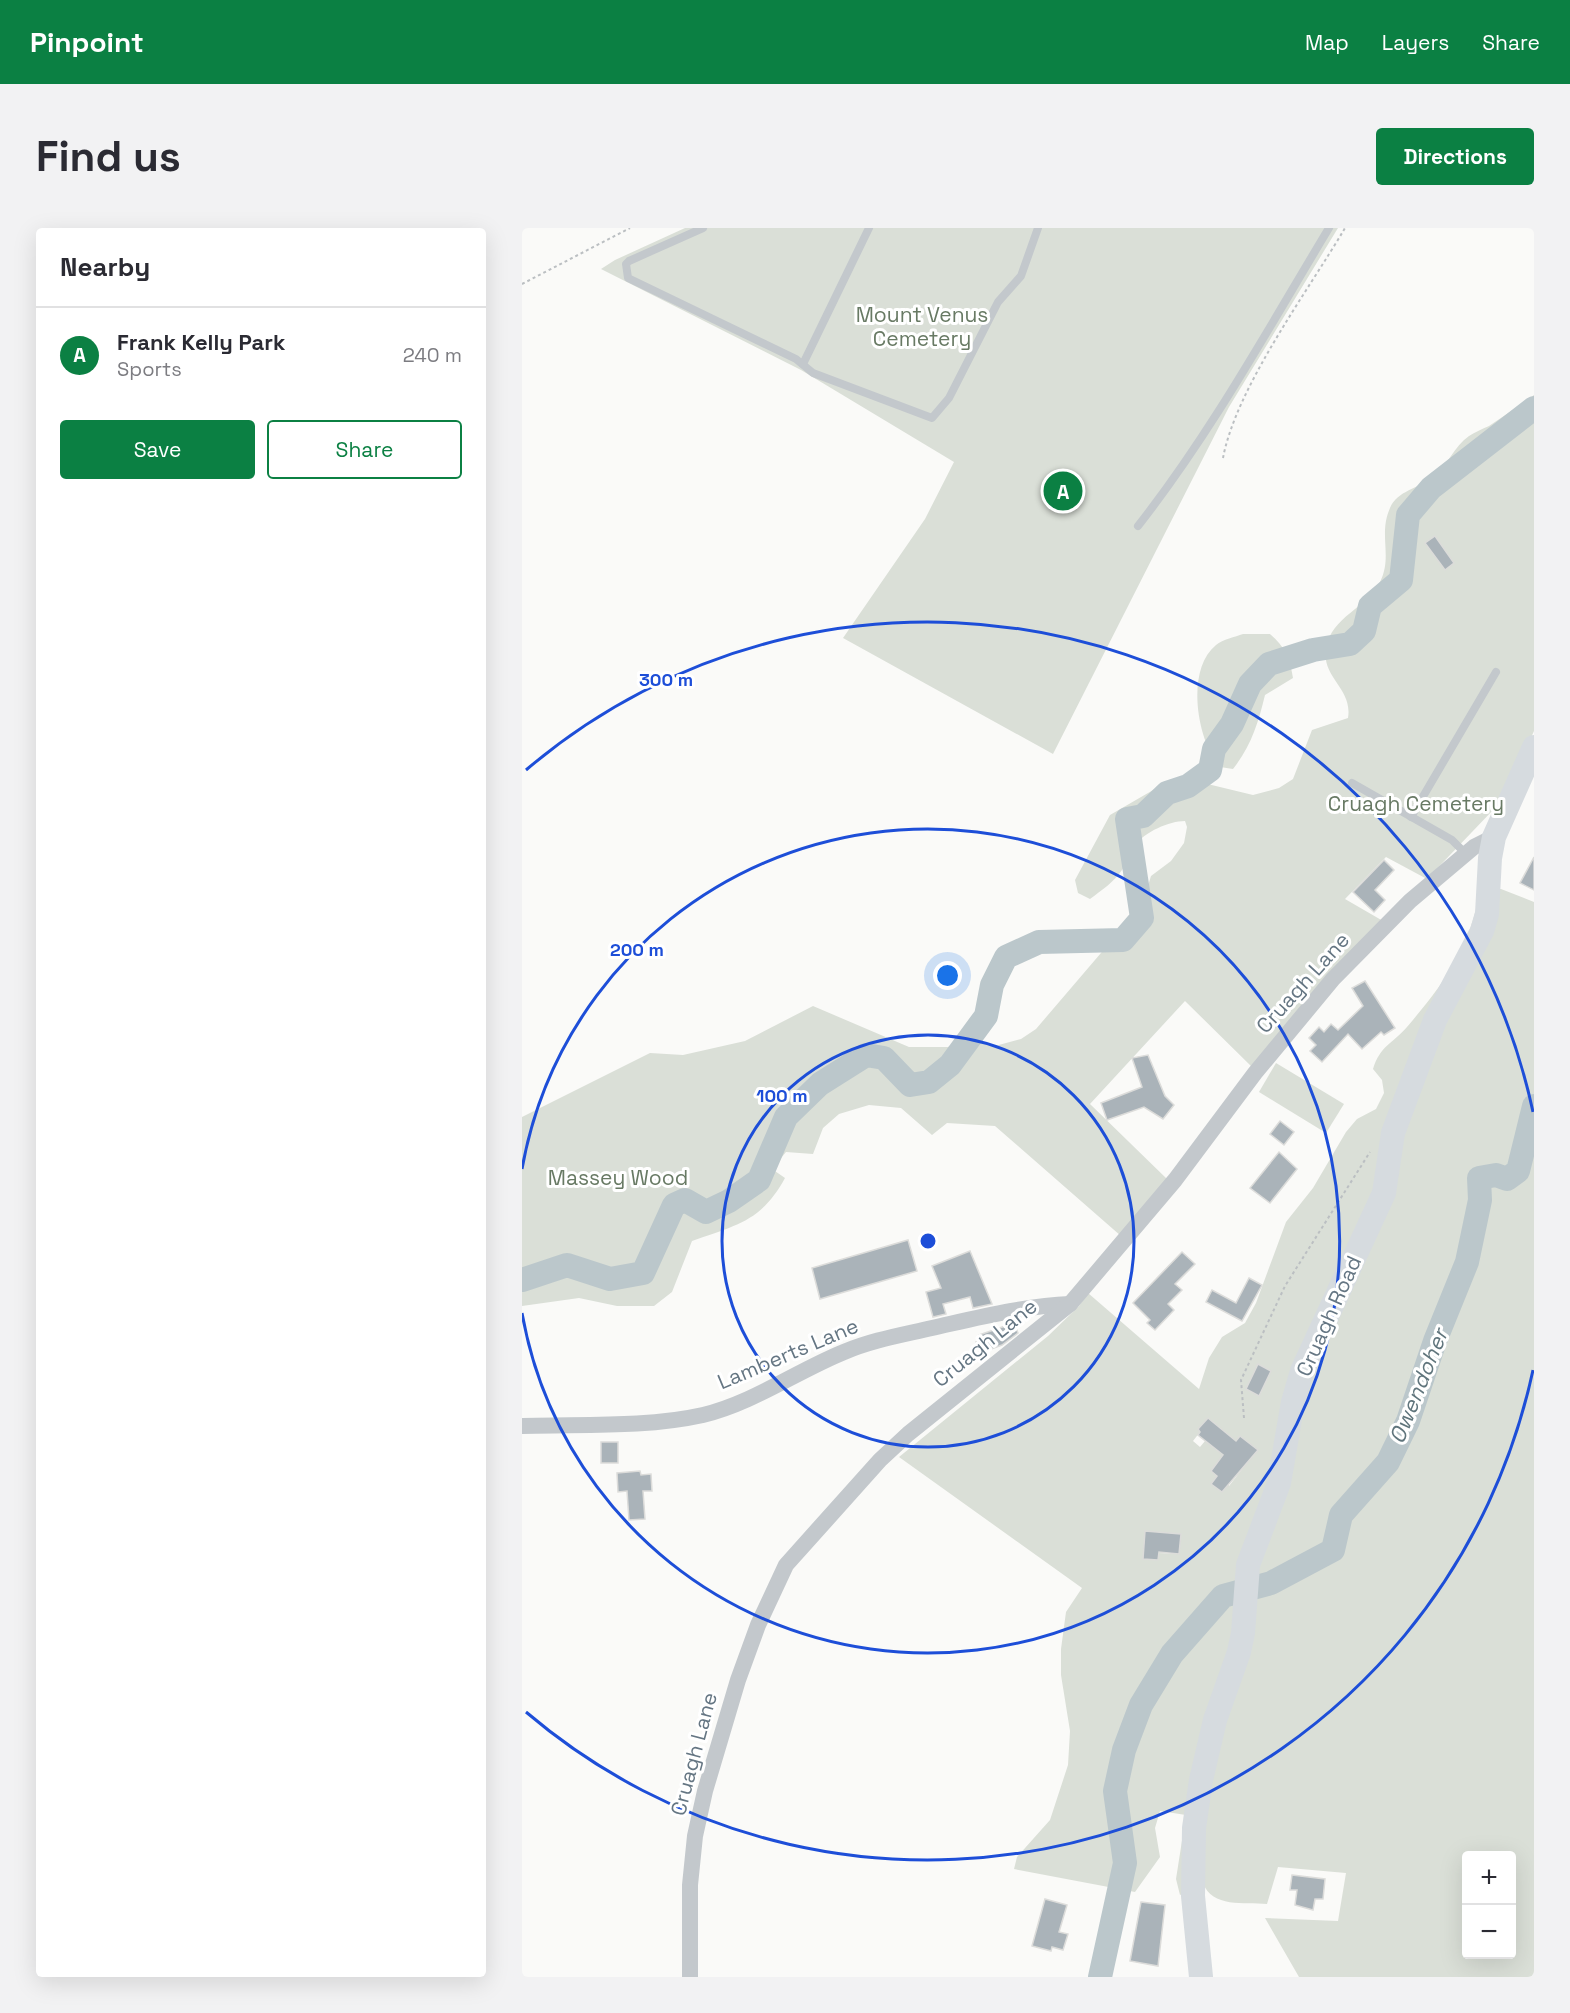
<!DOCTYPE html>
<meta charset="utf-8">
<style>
:root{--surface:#fff;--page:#f2f2f3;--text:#2b2b33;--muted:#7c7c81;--line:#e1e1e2;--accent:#0b8043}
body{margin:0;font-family:"Space Grotesk",sans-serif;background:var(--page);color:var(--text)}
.controls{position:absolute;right:18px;bottom:18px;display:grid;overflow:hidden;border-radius:6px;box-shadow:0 6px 24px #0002}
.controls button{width:54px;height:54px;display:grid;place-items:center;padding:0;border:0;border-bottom:2px solid var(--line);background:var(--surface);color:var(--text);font:30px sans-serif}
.you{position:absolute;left:426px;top:748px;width:21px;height:21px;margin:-15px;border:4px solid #fff;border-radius:50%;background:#1a73e8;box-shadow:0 0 0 9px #1a73e833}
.badge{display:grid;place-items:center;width:39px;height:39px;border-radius:50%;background:var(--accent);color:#fff;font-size:20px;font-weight:700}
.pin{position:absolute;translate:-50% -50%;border:3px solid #fff;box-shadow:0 2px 6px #0006}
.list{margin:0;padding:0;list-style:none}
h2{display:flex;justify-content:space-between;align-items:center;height:78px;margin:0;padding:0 24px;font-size:26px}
h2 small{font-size:20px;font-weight:400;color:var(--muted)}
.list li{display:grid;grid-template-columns:39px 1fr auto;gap:18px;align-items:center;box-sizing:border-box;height:96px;padding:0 24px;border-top:2px solid var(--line)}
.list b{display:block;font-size:22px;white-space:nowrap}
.list p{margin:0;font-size:20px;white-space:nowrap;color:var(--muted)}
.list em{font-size:20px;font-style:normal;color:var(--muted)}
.actions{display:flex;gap:12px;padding:18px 24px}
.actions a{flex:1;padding:14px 0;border:2px solid var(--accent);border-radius:6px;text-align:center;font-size:21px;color:var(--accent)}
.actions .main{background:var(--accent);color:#fff}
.map{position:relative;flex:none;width:1012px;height:1749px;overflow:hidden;border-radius:6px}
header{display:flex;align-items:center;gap:36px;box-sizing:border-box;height:84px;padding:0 30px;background:var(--accent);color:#fff}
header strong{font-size:28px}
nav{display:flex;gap:33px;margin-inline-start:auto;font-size:21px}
.intro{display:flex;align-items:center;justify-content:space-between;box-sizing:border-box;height:144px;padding:0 36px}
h1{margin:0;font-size:42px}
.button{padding:15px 27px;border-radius:6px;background:var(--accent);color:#fff;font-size:21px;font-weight:700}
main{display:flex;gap:36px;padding:0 36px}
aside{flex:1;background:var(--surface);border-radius:6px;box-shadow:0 6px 24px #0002}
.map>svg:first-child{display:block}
.green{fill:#dadfd7;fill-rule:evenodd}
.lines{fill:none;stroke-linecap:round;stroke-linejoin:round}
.river{stroke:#bbc7cb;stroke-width:24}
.building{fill:#aab3b9;stroke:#dcdcda;stroke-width:1.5}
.path{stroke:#bbbfc2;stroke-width:2;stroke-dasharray:3 3;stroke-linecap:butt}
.lane{stroke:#c3c8cc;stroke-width:8}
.street{stroke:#c3c8cc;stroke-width:16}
.secondary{stroke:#d6dbdf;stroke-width:24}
.ring{fill:none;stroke:#1d4ed8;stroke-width:3}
.labels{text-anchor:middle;stroke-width:6;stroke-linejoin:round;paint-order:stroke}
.park-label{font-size:21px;fill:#687a64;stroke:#fff}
.street-label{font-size:21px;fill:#657683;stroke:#fff}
.water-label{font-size:22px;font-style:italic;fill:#60757c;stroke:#fff}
.centre{fill:#1d4ed8;stroke:#fff;stroke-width:3}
.ring-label{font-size:18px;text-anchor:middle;font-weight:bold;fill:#1d4ed8;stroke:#fff;stroke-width:6;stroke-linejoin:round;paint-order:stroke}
</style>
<header>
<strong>Pinpoint</strong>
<nav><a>Map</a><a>Layers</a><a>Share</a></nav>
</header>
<div class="intro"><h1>Find us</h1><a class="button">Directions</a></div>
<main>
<aside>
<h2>Nearby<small></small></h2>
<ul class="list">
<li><span class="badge">A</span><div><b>Frank Kelly Park</b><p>Sports</p></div><em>240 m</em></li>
</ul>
<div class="actions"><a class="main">Save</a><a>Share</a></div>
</aside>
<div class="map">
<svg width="1012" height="1749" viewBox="0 0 1012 1749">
<rect width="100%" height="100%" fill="#fafaf8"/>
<!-- green -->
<g class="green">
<polygon points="163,0 816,0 707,179 531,526 321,410 403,291 432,234 279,142 79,41 93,32"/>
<path d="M1012,167V503L991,550L972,581L905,651L864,629L823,671L861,693L730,839L663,773L568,876L645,951L599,1008L473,898L425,895L410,907L379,880L347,877L317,886L301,900L291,926L264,924L250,941L263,950C239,994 214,997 170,1013L150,1064L132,1078H95L57,1070L0,1078V889L128,825L161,827L223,813L291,778L387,819H426L444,811L473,818L499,811L514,801L620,677L629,648L649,633L662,615L665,599L663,593C647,593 623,604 613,617C607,625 605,635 600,642C592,654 580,662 568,671L556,665L553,652L588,587L645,554L669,552L731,567L757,560L771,551L790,502L826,490C831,460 799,450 804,420C810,388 844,381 858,354C871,328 856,307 868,280C875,263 897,260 911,249C925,239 932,218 947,208C953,204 960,201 967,198C982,188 997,178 1012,167Z"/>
<path d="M721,406H748C763,419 768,430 771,450L743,467C736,496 729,518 711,541L698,539C675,513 663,442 694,417C701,411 713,409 721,406Z"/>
<path d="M979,661L1012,674V1749H777L743,1690L816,1693L824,1645L756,1639L745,1676C722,1674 690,1680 681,1655L658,1667L654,1651L664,1587L638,1583L633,1600L638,1629L613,1664L492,1641L495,1629L528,1592L546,1537L548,1503L539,1447V1421L544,1384L560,1360L377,1229L526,1108L557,1078L566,1065L677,1161L687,1130L700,1109L723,1095L734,1075L764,994L791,960L824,904L835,891L854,881L862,865L860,852L851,841C858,818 870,816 885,799C923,754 947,722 958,663ZM686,1190L714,1213L718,1208L735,1222L707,1258L701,1227L683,1213L678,1219L671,1213L678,1204L676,1201ZM623,1303L659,1306L657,1326L637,1325L636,1332L621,1331ZM945,1628H990V1726H945Z"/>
<polygon points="754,835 822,876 804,905 737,864"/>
</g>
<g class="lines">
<!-- river -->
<g class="river">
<polyline points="0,1052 45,1037 88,1051 121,1045 152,977 163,972 184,984 207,973 237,952 264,889 298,856 344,827 362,830 388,857 407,854 428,837 464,788 470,757 484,729 517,714 601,712 620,690 605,591 621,588 645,565 666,558 688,542 692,521 710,496 728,456 747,436 791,422 828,416 842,403 848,378 879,352 886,287 909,260 1012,180"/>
<polyline points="578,1749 603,1635 593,1563 602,1522 619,1477 650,1426 701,1368 749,1355 811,1322 819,1287 866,1234 886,1193 913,1113 945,1034 958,972 957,950 974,947 985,951 996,943 1012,878"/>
</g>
</g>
<!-- building -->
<g class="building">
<polygon points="913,308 932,335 923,342 903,315"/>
<polygon points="1012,629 1012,662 998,655"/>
<polygon points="862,632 872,642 853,662 863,672 852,684 831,664"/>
<polygon points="843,753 873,800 862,807 859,804 840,821 826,806 800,834 788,823 794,817 787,810 797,799 802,804 809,796 816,802 841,778 830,760"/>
<polygon points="626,827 643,868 652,877 641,891 622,879 585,892 579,875 620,859 610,830"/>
<polygon points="758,893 772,904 762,917 748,906"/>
<polygon points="757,924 775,941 748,975 728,960"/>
<polygon points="386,1012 395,1043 298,1071 290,1040"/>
<polygon points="448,1023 470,1076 451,1080 448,1069 421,1076 424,1086 411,1089 404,1064 419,1060 410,1038"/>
<polygon points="660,1024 673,1036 653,1056 660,1062 646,1076 652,1082 633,1102 625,1095 628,1092 611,1075"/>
<polygon points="727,1050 740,1057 720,1093 684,1074 690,1062 714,1075"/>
<polygon points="492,1095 496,1105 480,1117 458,1125 454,1114 459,1113 457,1107"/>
<polygon points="736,1136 749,1143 737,1168 724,1161"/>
<polygon points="686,1190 714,1213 718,1208 736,1222 700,1264 689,1256 695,1248 689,1243 701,1227 676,1207 678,1204 676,1201"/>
<rect x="79" y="1214" width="17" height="21"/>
<polygon points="118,1243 119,1247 129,1246 130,1263 121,1263 123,1291 107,1292 105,1263 96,1264 95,1245"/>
<polygon points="623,1303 659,1306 657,1326 637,1324 636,1332 621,1331"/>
<polygon points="770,1647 803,1651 801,1671 793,1671 791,1682 773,1677 775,1662 768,1662"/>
<polygon points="523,1671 545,1677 537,1704 546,1706 541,1722 530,1719 529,1723 510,1718"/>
<polygon points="619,1674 643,1677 636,1738 608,1733"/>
</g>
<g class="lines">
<!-- path -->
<g class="path">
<polyline points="0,56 108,0"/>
<path d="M701,230C714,160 786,63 823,0"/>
<polyline points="722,1190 719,1152 763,1058 848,924"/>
</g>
<!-- lane -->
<g class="lane">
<polyline points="181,0 107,33 104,36 106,50 274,131 291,145 410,190 427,170 476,74 499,48 516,0"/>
<polyline points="281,136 347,0"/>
<path d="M616,298C689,205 746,101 807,0"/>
<polyline points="830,555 930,612 944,626"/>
<polyline points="889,589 974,444"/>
</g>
<!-- street -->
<g class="street">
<path d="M0,1198C59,1196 123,1200 181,1187C231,1175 275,1143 322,1124C350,1112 380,1107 410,1100C455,1090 502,1078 548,1076"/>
<polyline points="168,1749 168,1657 173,1608 183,1563 216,1452 236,1397 264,1337 358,1232 386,1206 548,1076 653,952 733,845 811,751 888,673 952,619 972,609"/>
</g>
<!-- secondary -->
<polyline class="secondary" points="679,1749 671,1668 672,1600 679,1552 693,1492 717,1424 721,1405 726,1337 757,1255 771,1174 780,1143 862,965 871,905 913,792 960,703 965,686 968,630 972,609 1012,519"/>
</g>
<!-- distance rings -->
<g class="ring">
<circle cx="406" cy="1013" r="206"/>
<path d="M0 941A412 412 0 1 1 0 1085"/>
<path d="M1011 1142A619 619 0 0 1 4 1484M4 542A619 619 0 0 1 1011 884"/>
</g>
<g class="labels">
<!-- park labels -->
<g class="park-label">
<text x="400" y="94">Mount Venus<tspan x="400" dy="24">Cemetery</tspan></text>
<text x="894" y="583">Cruagh Cemetery</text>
<text x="96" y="957">Massey Wood</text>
</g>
<!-- street labels -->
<g class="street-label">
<text transform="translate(781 755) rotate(-48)" y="7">Cruagh Lane</text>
<text transform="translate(807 1088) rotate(-66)" y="7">Cruagh Road</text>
<text transform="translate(463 1115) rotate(-39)" y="7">Cruagh Lane</text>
<text transform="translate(266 1126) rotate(-23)" y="7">Lamberts Lane</text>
<text transform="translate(172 1526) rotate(-75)" y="7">Cruagh Lane</text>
</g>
<!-- water labels -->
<g class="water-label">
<text transform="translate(896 1158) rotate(-68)" y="8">Owendoher</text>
</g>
</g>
<circle cx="406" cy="1013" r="9" class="centre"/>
<g class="ring-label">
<text x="144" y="458">300 m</text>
<text x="115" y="728">200 m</text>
<text x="260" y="874">100 m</text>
</g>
</svg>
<div class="controls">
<button>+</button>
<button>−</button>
</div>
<div class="you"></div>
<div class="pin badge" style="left:541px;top:263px">A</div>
</div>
</main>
